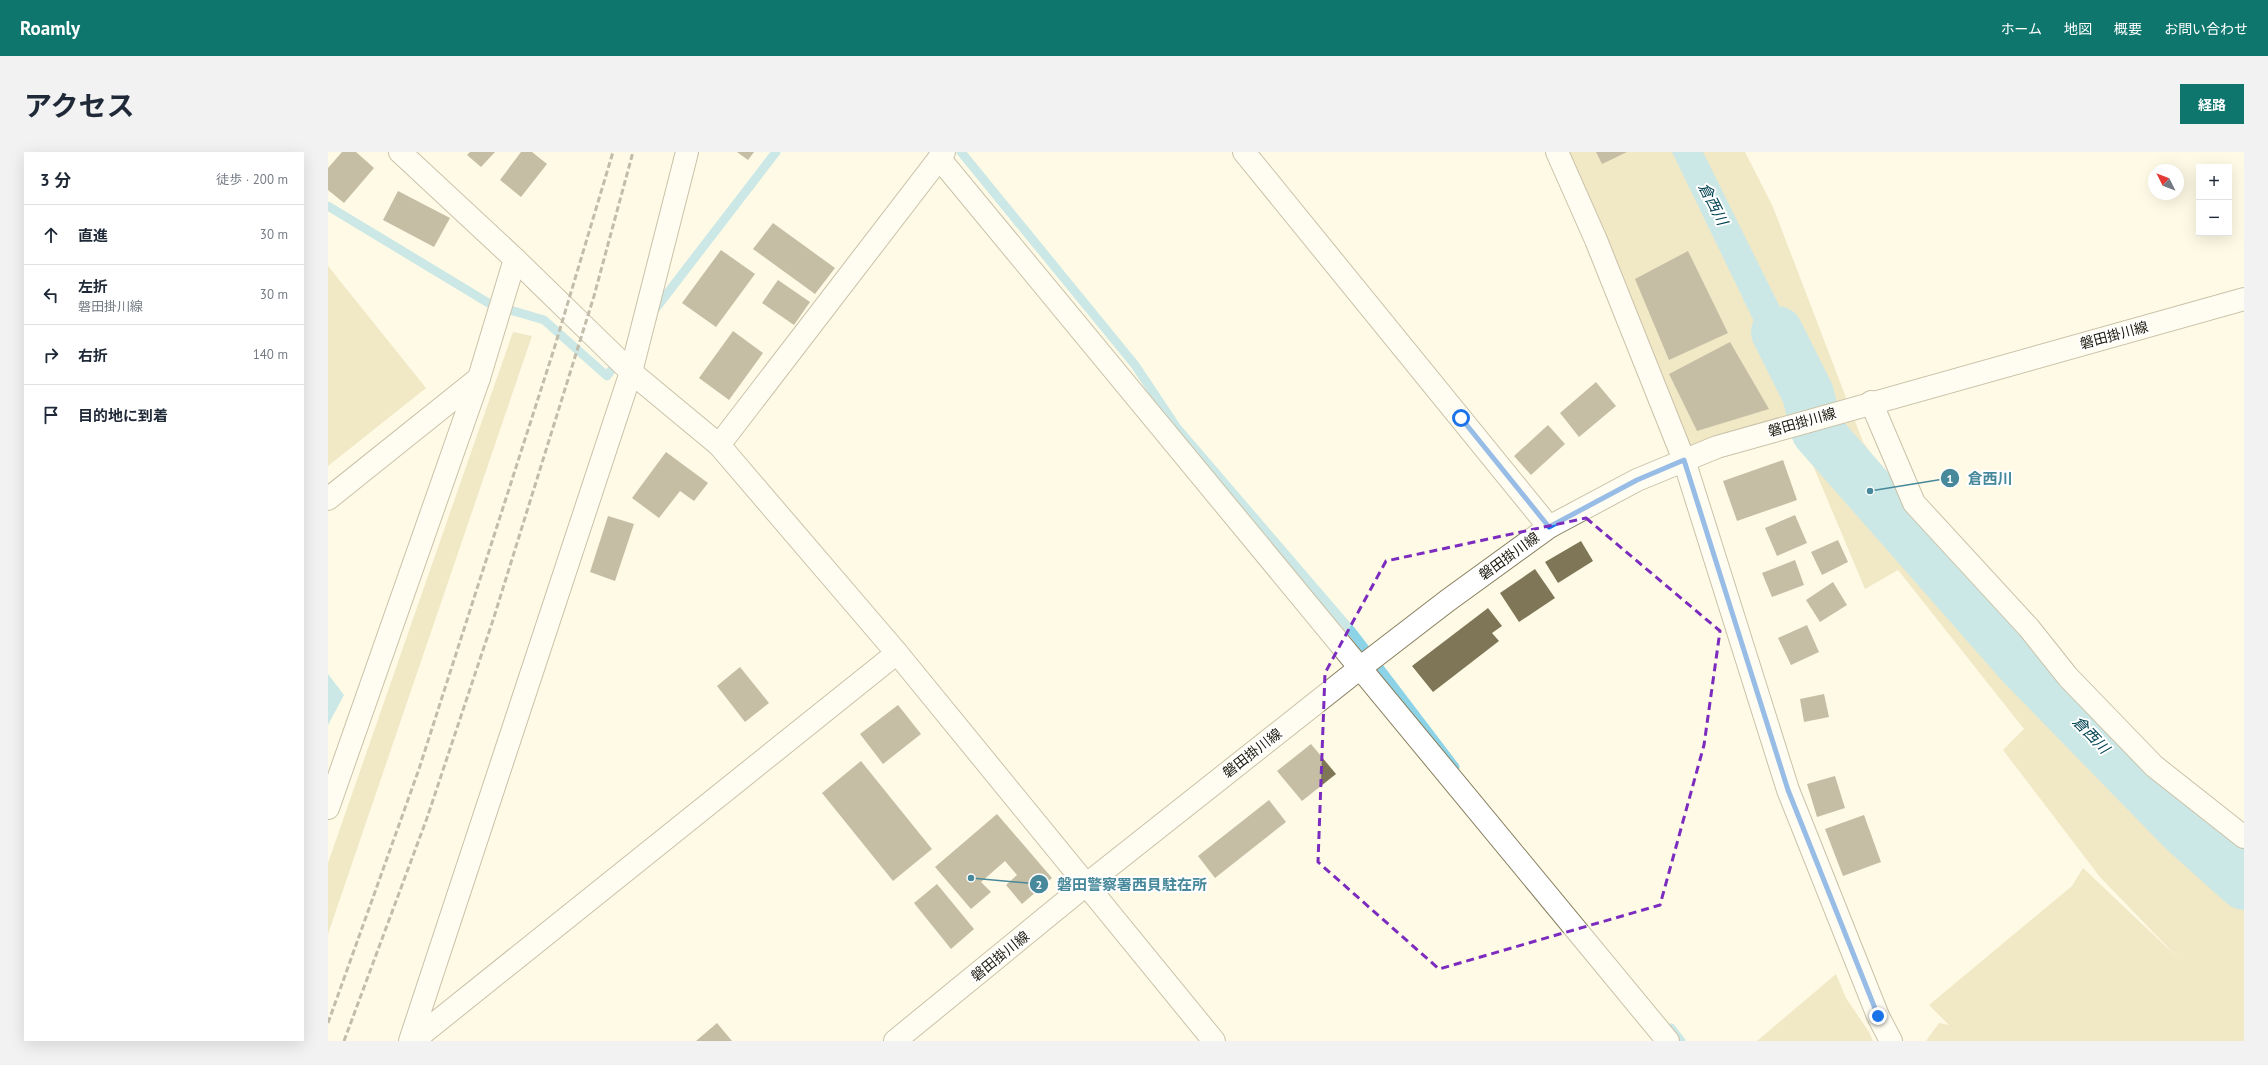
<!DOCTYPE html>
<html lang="ja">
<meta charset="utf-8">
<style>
:root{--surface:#fff;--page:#f2f2f3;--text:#1f2937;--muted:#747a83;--line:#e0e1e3;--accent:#0f766e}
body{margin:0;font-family:"PT Sans","Noto Sans JP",sans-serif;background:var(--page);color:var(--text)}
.controls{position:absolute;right:12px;top:12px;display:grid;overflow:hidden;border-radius:0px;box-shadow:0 4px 16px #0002}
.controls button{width:36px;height:36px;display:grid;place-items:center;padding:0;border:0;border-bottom:1px solid var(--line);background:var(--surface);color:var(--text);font:20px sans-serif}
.compass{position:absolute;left:1820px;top:12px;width:36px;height:36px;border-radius:50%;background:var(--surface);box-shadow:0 4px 16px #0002;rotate:312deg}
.stop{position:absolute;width:12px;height:12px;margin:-9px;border:3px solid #1a73e8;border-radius:50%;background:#fff}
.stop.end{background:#1a73e8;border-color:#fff;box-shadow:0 1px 4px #0008}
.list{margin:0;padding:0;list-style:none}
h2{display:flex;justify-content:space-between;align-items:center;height:52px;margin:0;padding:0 16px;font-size:17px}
h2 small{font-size:13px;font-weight:400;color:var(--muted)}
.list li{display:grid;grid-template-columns:26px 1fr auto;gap:12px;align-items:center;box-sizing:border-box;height:60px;padding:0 16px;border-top:1px solid var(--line)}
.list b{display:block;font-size:15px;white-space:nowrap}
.list p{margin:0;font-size:13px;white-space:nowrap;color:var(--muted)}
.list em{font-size:13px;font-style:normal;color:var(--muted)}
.icon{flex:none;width:22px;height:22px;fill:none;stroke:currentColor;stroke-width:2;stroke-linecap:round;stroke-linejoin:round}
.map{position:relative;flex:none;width:1916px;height:889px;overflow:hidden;border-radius:0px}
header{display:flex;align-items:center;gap:24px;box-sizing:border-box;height:56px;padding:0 20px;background:var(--accent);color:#fff}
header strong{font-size:19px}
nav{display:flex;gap:22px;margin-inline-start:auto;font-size:14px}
.intro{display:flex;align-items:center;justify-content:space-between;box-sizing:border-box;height:96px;padding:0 24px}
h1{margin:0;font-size:28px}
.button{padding:10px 18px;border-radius:0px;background:var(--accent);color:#fff;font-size:14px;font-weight:700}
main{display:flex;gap:24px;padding:0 24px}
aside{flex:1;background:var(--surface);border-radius:0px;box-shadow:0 4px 16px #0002}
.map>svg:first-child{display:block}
.green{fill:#e1d3a0}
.water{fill:#8dd3e7}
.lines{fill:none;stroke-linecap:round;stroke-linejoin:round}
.stream{stroke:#8dd3e7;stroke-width:9}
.river{stroke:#8dd3e7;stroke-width:52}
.building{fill:#7f7657}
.minor-casing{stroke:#887f60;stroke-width:24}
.major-casing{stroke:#887f60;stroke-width:24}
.minor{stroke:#fff;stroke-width:22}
.major{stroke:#fff;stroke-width:22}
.rail{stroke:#787465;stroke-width:3;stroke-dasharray:6 3;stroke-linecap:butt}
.route{stroke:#1a73e8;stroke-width:5}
.marked{fill:none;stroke:#7b2cbf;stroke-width:3;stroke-dasharray:8 5;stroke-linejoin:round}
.labels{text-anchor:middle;stroke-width:4;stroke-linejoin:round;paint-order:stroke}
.street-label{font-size:14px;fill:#1b180c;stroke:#fff}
.water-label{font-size:15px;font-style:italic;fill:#044553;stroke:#fff}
.leader{fill:none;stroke:#47899a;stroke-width:1.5}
.callout-dot{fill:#47899a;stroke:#fff;stroke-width:1.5}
.mark-label{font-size:12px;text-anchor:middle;font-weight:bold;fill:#fff}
.callout-label{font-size:15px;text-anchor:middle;font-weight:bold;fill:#47899a;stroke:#fff;stroke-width:4;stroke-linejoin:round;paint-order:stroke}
</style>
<header>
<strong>Roamly</strong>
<nav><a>ホーム</a><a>地図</a><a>概要</a><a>お問い合わせ</a></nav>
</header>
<div class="intro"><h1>アクセス</h1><a class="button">経路</a></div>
<main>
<aside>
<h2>3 分<small>徒歩 · 200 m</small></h2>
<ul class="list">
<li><svg class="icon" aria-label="ahead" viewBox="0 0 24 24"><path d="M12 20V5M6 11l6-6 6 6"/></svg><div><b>直進</b></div><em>30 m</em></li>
<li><svg class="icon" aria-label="left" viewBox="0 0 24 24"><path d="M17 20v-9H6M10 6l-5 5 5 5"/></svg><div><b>左折</b><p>磐田掛川線</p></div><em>30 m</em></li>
<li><svg class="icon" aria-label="right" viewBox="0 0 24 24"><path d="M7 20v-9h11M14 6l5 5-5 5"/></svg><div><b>右折</b></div><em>140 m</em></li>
<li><svg class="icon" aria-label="arrive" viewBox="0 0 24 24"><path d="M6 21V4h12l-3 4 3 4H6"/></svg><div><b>目的地に到着</b></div></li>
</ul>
</aside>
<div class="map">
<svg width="1916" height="889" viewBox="0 0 1916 889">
<rect width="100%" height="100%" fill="#fffae5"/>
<!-- green -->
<g class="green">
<polygon points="1229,0 1417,0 1445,55 1535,290 1603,382 1698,488 1779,584 1866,662 1916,700 1916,889 1598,889 1611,871 1621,873 1601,853 1744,734 1755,716 1849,805 1772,725 1675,598 1696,577 1570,418 1537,437 1468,273 1356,308"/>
<polygon points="0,114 98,236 0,314"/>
<polygon points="185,180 204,184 0,782 0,711"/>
<polygon points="1508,822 1518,846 1541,880 1545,889 1429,889"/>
</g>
<!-- water -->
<g class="water">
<polygon points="1344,0 1375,0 1493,238 1465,250"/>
<polygon points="0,522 16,543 0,573"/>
</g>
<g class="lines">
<!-- stream -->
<g class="stream">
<polyline points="633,0 807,213 849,276 1025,481 1127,615"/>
<polyline points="0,54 162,152 216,168 279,224 291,207"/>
<polyline points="325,160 448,0"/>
<polyline points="1343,876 1353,889"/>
</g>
<!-- river -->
<polyline class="river" points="1449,180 1480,242 1489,279 1695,513 1857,679 1916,732"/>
</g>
<!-- building -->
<g class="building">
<polygon points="14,0 28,0 46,16 16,51 0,38 0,16"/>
<polygon points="142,0 167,0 153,15 139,3"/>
<polygon points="193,0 204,0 219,12 193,45 172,28"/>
<polygon points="409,0 426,0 420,8"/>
<polygon points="1268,0 1299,0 1274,12"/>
<polygon points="70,39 122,66 106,95 55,68"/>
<polygon points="445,71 507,116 487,142 425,97"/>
<polygon points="393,98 427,122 388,175 354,151"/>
<polygon points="1360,99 1400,181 1341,208 1307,127"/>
<polygon points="450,128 482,150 466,173 434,151"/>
<polygon points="405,179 435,201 401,248 371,226"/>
<polygon points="1402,190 1441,257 1369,279 1341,222"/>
<polygon points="1268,230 1288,254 1251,285 1232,261"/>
<polygon points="1220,273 1237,292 1203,323 1186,304"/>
<polygon points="338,300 380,331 366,349 352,339 331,366 304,346"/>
<polygon points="1455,308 1469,348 1409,369 1395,329"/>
<polygon points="1467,363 1479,391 1449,404 1437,376"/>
<polygon points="280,364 306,372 287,429 262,420"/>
<polygon points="1510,388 1520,410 1494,423 1483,400"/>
<polygon points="1253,389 1265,409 1230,431 1217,410"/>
<polygon points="1467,408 1476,433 1444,445 1434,421"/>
<polygon points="1207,417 1227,446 1191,470 1172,441"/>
<polygon points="1505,430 1519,453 1492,470 1478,448"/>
<polygon points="1160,456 1174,474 1164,481 1171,489 1105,540 1084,514"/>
<polygon points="1479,473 1491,500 1463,513 1450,486"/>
<polygon points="412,515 441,551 417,570 389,534"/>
<polygon points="1496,542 1501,565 1476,570 1472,547"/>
<polygon points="570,553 593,582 555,612 532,582"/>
<polygon points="983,592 1008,622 974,649 949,619"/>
<polygon points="533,609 604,697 565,729 494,641"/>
<polygon points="1507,624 1517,656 1489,665 1479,632"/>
<polygon points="941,648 958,670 887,726 870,704"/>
<polygon points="669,662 724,726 694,752 678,733 689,723 677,709 653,730 663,740 643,757 607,715"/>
<polygon points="1536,663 1553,710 1515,724 1497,677"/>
<polygon points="609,732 646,777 623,797 586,751"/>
<polygon points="389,871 404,889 368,889"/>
</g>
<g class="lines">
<!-- minor casing -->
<g class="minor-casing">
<g id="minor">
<polyline points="72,0 187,107 303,220 391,293 569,501 886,889"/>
<polyline points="916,0 1221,375"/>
<polyline points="1229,0 1268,88 1356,308 1460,638 1550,864 1563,889"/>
<polyline points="611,6 1340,889"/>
<polyline points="1543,250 1586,351 1701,476 1740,525 1826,614 1916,685"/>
<polyline points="391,293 616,0"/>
<polyline points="0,347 151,226"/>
<polyline points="0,656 151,226 187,107"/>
<polyline points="82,889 303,220 359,0"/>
<polyline points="85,889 569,501"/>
</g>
</g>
<!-- major casing -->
<g class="major-casing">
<polyline id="major" points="567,889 759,732 1032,516 1119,449 1221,375 1309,328 1389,295 1916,147"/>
</g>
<!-- minor -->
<use href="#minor" class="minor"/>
<!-- major -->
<use href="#major" class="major"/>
<!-- rail -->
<g class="rail">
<polyline points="0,871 91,617 226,197 285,0"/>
<polyline points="16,889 99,666 166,465 266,144 305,0"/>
</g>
</g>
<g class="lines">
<!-- route -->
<polyline class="route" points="1133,266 1221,375 1309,328 1356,308 1460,638 1550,864"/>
</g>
<!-- marked area -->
<path d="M0 0H1916V889H0ZM1258,366L1392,479L1376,593L1332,753L1111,817L990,710L997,521L1058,409Z" fill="#fffae5" fill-opacity=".55" fill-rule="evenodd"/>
<path class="marked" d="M1258,366L1392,479L1376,593L1332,753L1111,817L990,710L997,521L1058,409Z"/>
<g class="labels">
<!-- street labels -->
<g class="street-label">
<text transform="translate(1786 183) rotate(-15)" y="5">磐田掛川線</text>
<text transform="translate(1474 270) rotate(-16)" y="5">磐田掛川線</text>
<text transform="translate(1181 404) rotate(-36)" y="5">磐田掛川線</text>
<text transform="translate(924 601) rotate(-38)" y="5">磐田掛川線</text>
<text transform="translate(672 804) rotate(-39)" y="5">磐田掛川線</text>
</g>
<!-- water labels -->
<g class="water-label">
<text transform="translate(1385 52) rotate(63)" y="5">倉西川</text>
<text transform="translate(1763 583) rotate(46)" y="5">倉西川</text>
</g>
</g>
<!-- callouts -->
<path class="leader" d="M1542 339L1622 326M643 726L711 732"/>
<g class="callout-dot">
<circle cx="1542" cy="339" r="4"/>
<circle cx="643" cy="726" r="4"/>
<circle cx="1622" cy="326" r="10"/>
<circle cx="711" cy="732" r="10"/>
</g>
<g class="mark-label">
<text x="1622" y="331">1</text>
<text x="711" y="737">2</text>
</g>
<g class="callout-label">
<text x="1662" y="332">倉西川</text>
<text x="804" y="738">磐田警察署西貝駐在所</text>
</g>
</svg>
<div class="controls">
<button>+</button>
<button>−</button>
</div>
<svg class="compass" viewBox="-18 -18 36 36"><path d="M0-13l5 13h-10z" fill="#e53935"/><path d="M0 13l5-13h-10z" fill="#747a83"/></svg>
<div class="stop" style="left:1133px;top:266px"></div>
<div class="stop end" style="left:1550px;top:864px"></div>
</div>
</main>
